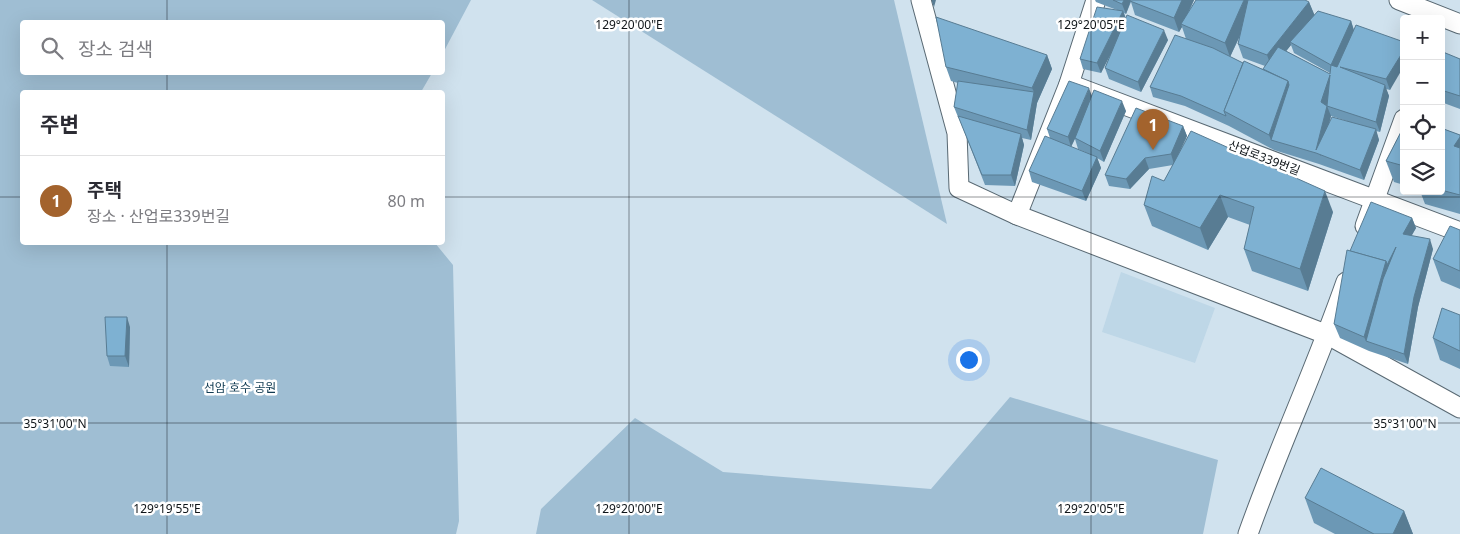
<!DOCTYPE html>
<html lang="ko">
<meta charset="utf-8">
<style>
:root{--surface:#fff;--page:#f7f7f7;--text:#2b2b33;--muted:#7c7c81;--line:#e1e1e2;--accent:#a3632d}
body{margin:0;font-family:"Noto Sans","Noto Sans KR",sans-serif;background:var(--page);color:var(--text)}
.controls{position:absolute;right:15px;top:15px;display:grid;overflow:hidden;border-radius:5px;box-shadow:0 5px 20px #0002}
.controls button{width:45px;height:45px;display:grid;place-items:center;padding:0;border:0;border-bottom:1px solid var(--line);background:var(--surface);color:var(--text);font:25px sans-serif}
.you{position:absolute;left:968px;top:359px;width:18px;height:18px;margin:-12px;border:4px solid #fff;border-radius:50%;background:#1a73e8;box-shadow:0 0 0 8px #1a73e833}
.badge{display:grid;place-items:center;width:32px;height:32px;border-radius:50%;background:var(--accent);color:#fff;font-size:16px;font-weight:700}
.pin{position:absolute;translate:-50% -41px;filter:drop-shadow(0 1px 2px #0008)}
.pin::after{content:'';position:absolute;top:26px;width:18px;height:15px;background:inherit;clip-path:polygon(0 0,100% 0,50% 100%)}
.list{margin:0;padding:0;list-style:none}
h2{display:flex;justify-content:space-between;align-items:center;height:65px;margin:0;padding:0 20px;font-size:21px}
h2 small{font-size:16px;font-weight:400;color:var(--muted)}
.list li{display:grid;grid-template-columns:32px 1fr auto;gap:15px;align-items:center;box-sizing:border-box;height:90px;padding:0 20px;border-top:1px solid var(--line)}
.list b{display:block;font-size:19px;white-space:nowrap}
.list p{margin:0;font-size:16px;white-space:nowrap;color:var(--muted)}
.list em{font-size:16px;font-style:normal;color:var(--muted)}
.icon{flex:none;width:28px;height:28px;fill:none;stroke:currentColor;stroke-width:2;stroke-linecap:round;stroke-linejoin:round}
.map{position:relative;flex:none;width:1460px;height:534px;overflow:hidden}
.search{position:absolute;background:var(--surface);box-shadow:0 5px 20px #0002;left:20px;top:20px;width:425px;height:55px;display:flex;align-items:center;gap:12px;box-sizing:border-box;padding:0 18px;border-radius:5px;color:var(--muted);font-size:19px}
.panel{position:absolute;background:var(--surface);box-shadow:0 5px 20px #0002;left:20px;top:90px;width:425px;height:155px;border-radius:5px}
.map>svg:first-child{display:block}
.built{fill:#bed7e7}
.green{fill:#9fbed3}
.lines{fill:none;stroke-linecap:round;stroke-linejoin:round}
.minor-casing{stroke:#596973;stroke-width:21}
.minor{stroke:#fff;stroke-width:19}
.wall{fill:#6c98b5;fill-rule:evenodd}
.shaded-wall{fill:#587c93}
.building{fill:#7eb1d2;stroke:#587c93}
.ticks{fill:none;stroke:#0e1418;stroke-width:1;stroke-opacity:0.45}
.labels{text-anchor:middle;stroke-width:5;stroke-linejoin:round;paint-order:stroke}
.street-label{font-size:12px;fill:#0e1418;stroke:#fff}
.park-label{font-size:12px;fill:#113b52;stroke:#fff}
.ticks-label{font-size:12px;text-anchor:middle;fill:#0e1418;stroke:#fff;stroke-width:5;stroke-linejoin:round;paint-order:stroke}
</style>
<div class="map">
<svg width="1460" height="534" viewBox="0 0 1460 534">
<rect width="100%" height="100%" fill="#d0e2ee"/>
<!-- built -->
<polygon class="built" points="1121,272 1215,308 1195,363 1102,332"/>
<!-- green -->
<g class="green">
<polygon points="0,0 471,0 443,53 442,22 22,22 22,72 432,73 421,92 22,92 22,242 435,243 453,265 459,521 456,534 0,534"/>
<polygon points="592,0 894,0 947,224"/>
<polygon points="1010,397 1218,460 1203,534 536,534 541,509 635,418 723,472 931,489"/>
</g>
<g class="lines">
<!-- minor casing -->
<g class="minor-casing">
<g id="minor">
<polyline points="921,0 957,133 959,188 1017,215 1328,335 1460,408"/>
<polyline points="1399,0 1460,24"/>
<polyline points="1069,84 1460,232"/>
<polyline points="1017,215 1069,84 1096,0"/>
<polyline points="1365,226 1404,119"/>
<path d="M1248,534C1278,449 1316,368 1346,282"/>
</g>
</g>
<!-- minor -->
<use href="#minor" class="minor"/>
</g>
<!-- wall -->
<g class="wall">
<path d="M1095,0H1194L1189,12L1309,2L1314,15L1351,21L1354,30L1404,42L1390,90L1386,89L1389,96L1380,132L1376,131L1379,140L1364,180L1319,164L1274,150L1229,126L1185,106L1153,97L1150,87L1186,39L1182,27L1179,32L1135,15L1131,2L1126,14L1124,13L1126,19L1168,40L1141,92L1109,79L1105,68L1112,51L1101,73L1083,69L1080,59L1117,10L1096,2ZM1240,36L1238,44L1243,58L1265,66L1263,69L1243,63L1230,57ZM1291,45L1294,53L1330,73V74L1286,51ZM1328,103L1327,106L1331,116L1347,121L1329,123L1331,116L1327,106Z"/>
<polygon points="1441,53 1460,59 1460,109 1441,102"/>
<polygon points="1047,55 1052,69 1037,103 1031,140 1022,138 1024,145 1015,186 985,185 959,118 958,117 954,107 958,83 951,81 946,67"/>
<path d="M1092,96L1126,111L1104,162L1097,158L1101,168L1086,201L1032,182L1029,171L1050,138L1047,129ZM1075,139L1078,149L1090,154L1071,147Z"/>
<polygon points="1183,126 1187,136 1179,153 1333,212 1308,291 1252,271 1244,249 1250,225 1228,217 1208,250 1152,226 1144,205 1164,181 1173,165 1149,169 1130,189 1109,186 1105,175"/>
<polygon points="1404,126 1404,185 1394,182 1386,161"/>
<polygon points="1441,128 1460,135 1460,214 1425,204 1420,191 1441,191"/>
<polygon points="1412,218 1416,228 1411,236 1433,249 1418,307 1408,364 1369,351 1340,338 1334,324 1350,251"/>
<polygon points="1460,230 1460,289 1441,281 1433,259"/>
<polygon points="1460,315 1460,369 1440,360 1433,338"/>
<polygon points="130,327 129,367 110,366 107,356"/>
<polygon points="1305,498 1404,511 1413,534 1335,534 1314,523"/>
</g>
<!-- shaded-wall -->
<g class="shaded-wall">
<polygon points="932,0 936,0 934,7 932,2"/>
<polygon points="1124,0 1131,0 1126,14 1122,4"/>
<polygon points="1182,0 1194,0 1182,25 1181,24 1182,27 1179,32 1174,18"/>
<polygon points="1244,0 1256,0 1230,57 1225,43"/>
<polygon points="1309,2 1315,16 1290,42 1291,45 1272,69 1267,55"/>
<polygon points="1123,11 1127,22 1101,73 1097,63"/>
<polygon points="1351,21 1354,31 1335,75 1331,65"/>
<polygon points="1164,30 1168,40 1141,92 1138,82"/>
<polygon points="1404,50 1404,66 1390,90 1386,79"/>
<polygon points="1047,55 1052,69 1037,103 1031,140 1027,130 1034,92 1032,88"/>
<polygon points="1330,75 1334,85 1324,112 1321,102"/>
<polygon points="1288,81 1293,96 1271,140 1269,135"/>
<polygon points="1385,85 1389,96 1380,132 1376,122"/>
<polygon points="1089,88 1093,99 1071,147 1068,137"/>
<polygon points="1122,101 1126,111 1104,162 1100,151"/>
<polygon points="1327,106 1331,116 1321,156 1316,150"/>
<polygon points="1183,126 1187,136 1174,164 1171,154"/>
<polygon points="1376,129 1379,140 1364,180 1360,170"/>
<polygon points="1021,134 1024,145 1015,186 1011,175"/>
<polygon points="1460,137 1460,163 1454,146"/>
<polygon points="1097,157 1101,168 1086,201 1082,191"/>
<polygon points="1145,158 1149,169 1130,189 1126,179"/>
<polygon points="1325,191 1333,212 1308,291 1300,269"/>
<polygon points="1220,195 1228,217 1208,250 1200,228"/>
<polygon points="1412,218 1416,228 1407,244 1403,234"/>
<polygon points="1430,239 1433,249 1418,307 1408,364 1404,354 1414,297"/>
<polygon points="1396,247 1366,341 1364,337 1386,261"/>
<polygon points="127,317 130,327 129,367 125,356"/>
<polygon points="1404,511 1413,534 1393,534"/>
</g>
<!-- building -->
<g class="building">
<polygon points="1113,0 1124,0 1122,4"/>
<polygon points="1130,0 1182,0 1174,18 1130,1"/>
<polygon points="1196,0 1244,0 1225,43 1181,24"/>
<polygon points="1248,0 1305,0 1309,2 1267,55 1238,44"/>
<polygon points="1097,7 1123,11 1097,63 1080,59"/>
<polygon points="1318,11 1351,21 1331,65 1290,42"/>
<polygon points="1127,15 1164,30 1138,82 1105,68"/>
<polygon points="936,17 1047,55 1032,88 946,67"/>
<polygon points="1356,25 1404,42 1404,50 1386,79 1340,67 1385,85 1376,122 1327,106 1330,75 1321,102 1327,106 1316,150 1332,117 1376,129 1360,170 1316,153 1271,140 1289,85 1288,81 1263,69 1278,47 1330,74 1331,65 1337,67"/>
<polygon points="1175,35 1213,48 1243,63 1224,111 1226,116 1181,96 1150,87"/>
<polygon points="1443,52 1460,59 1460,96 1441,90 1441,53"/>
<polygon points="1244,61 1288,81 1269,135 1224,111"/>
<polygon points="958,81 1034,92 1027,130 954,107"/>
<polygon points="1069,81 1089,88 1068,137 1047,129"/>
<polygon points="1094,90 1122,101 1100,151 1075,138"/>
<polygon points="1136,108 1183,126 1171,154 1145,158 1126,179 1105,175"/>
<polygon points="958,116 1021,134 1011,175 982,175"/>
<polygon points="1404,126 1404,166 1386,161"/>
<polygon points="1441,128 1460,135 1460,137 1454,146 1460,148 1460,195 1441,190"/>
<polygon points="1191,131 1325,191 1300,269 1244,249 1254,207 1220,195 1200,228 1144,205 1152,176 1164,181"/>
<polygon points="1045,136 1097,157 1082,191 1029,171"/>
<polygon points="1371,202 1412,218 1403,234 1430,239 1414,297 1404,354 1366,341 1383,279 1396,247 1387,265 1386,261 1350,251"/>
<polygon points="1450,226 1460,230 1460,271 1433,259"/>
<polygon points="1347,250 1386,261 1364,337 1334,324"/>
<polygon points="1442,308 1460,315 1460,351 1433,338"/>
<polygon points="105,317 127,317 125,356 107,356"/>
<polygon points="1321,468 1404,511 1393,534 1374,534 1305,498"/>
</g>
<!-- ticks -->
<path class="ticks" d="M167,0V22M629,0V534M1091,0V534M167,72V92M0,197H22M442,197H1460M167,242V534M0,423H1460"/>
<g class="labels">
<!-- street labels -->
<g class="street-label">
<text transform="translate(1264 158) rotate(21)" y="4">산업로339번길</text>
</g>
<!-- park labels -->
<g class="park-label">
<text x="240" y="392">선암 호수 공원</text>
</g>
</g>
<g class="ticks-label">
<text x="629" y="29">129°20'00"E</text>
<text x="1091" y="29">129°20'05"E</text>
<text x="55" y="428">35°31'00"N</text>
<text x="1405" y="428">35°31'00"N</text>
<text x="167" y="513">129°19'55"E</text>
<text x="629" y="513">129°20'00"E</text>
<text x="1091" y="513">129°20'05"E</text>
</g>
</svg>
<div class="controls">
<button>+</button>
<button>−</button>
<button><svg class="icon" aria-label="locate" viewBox="0 0 24 24"><circle cx="12" cy="12" r="6"/><path d="M12 2v4M12 18v4M2 12h4M18 12h4"/></svg></button>
<button><svg class="icon" aria-label="layers" viewBox="0 0 24 24"><path d="M12 4l9 5-9 5-9-5zM3 14l9 5 9-5"/></svg></button>
</div>
<div class="you"></div>
<div class="pin badge" style="left:1153px;top:150px">1</div>
<div class="search"><svg class="icon" aria-label="search" viewBox="0 0 24 24"><circle cx="10" cy="10" r="6"/><path d="M15 15l6 6"/></svg>장소 검색</div>
<section class="panel">
<h2>주변<small></small></h2>
<ul class="list">
<li><span class="badge">1</span><div><b>주택</b><p>장소 · 산업로339번길</p></div><em>80 m</em></li>
</ul>
</section>
</div>
